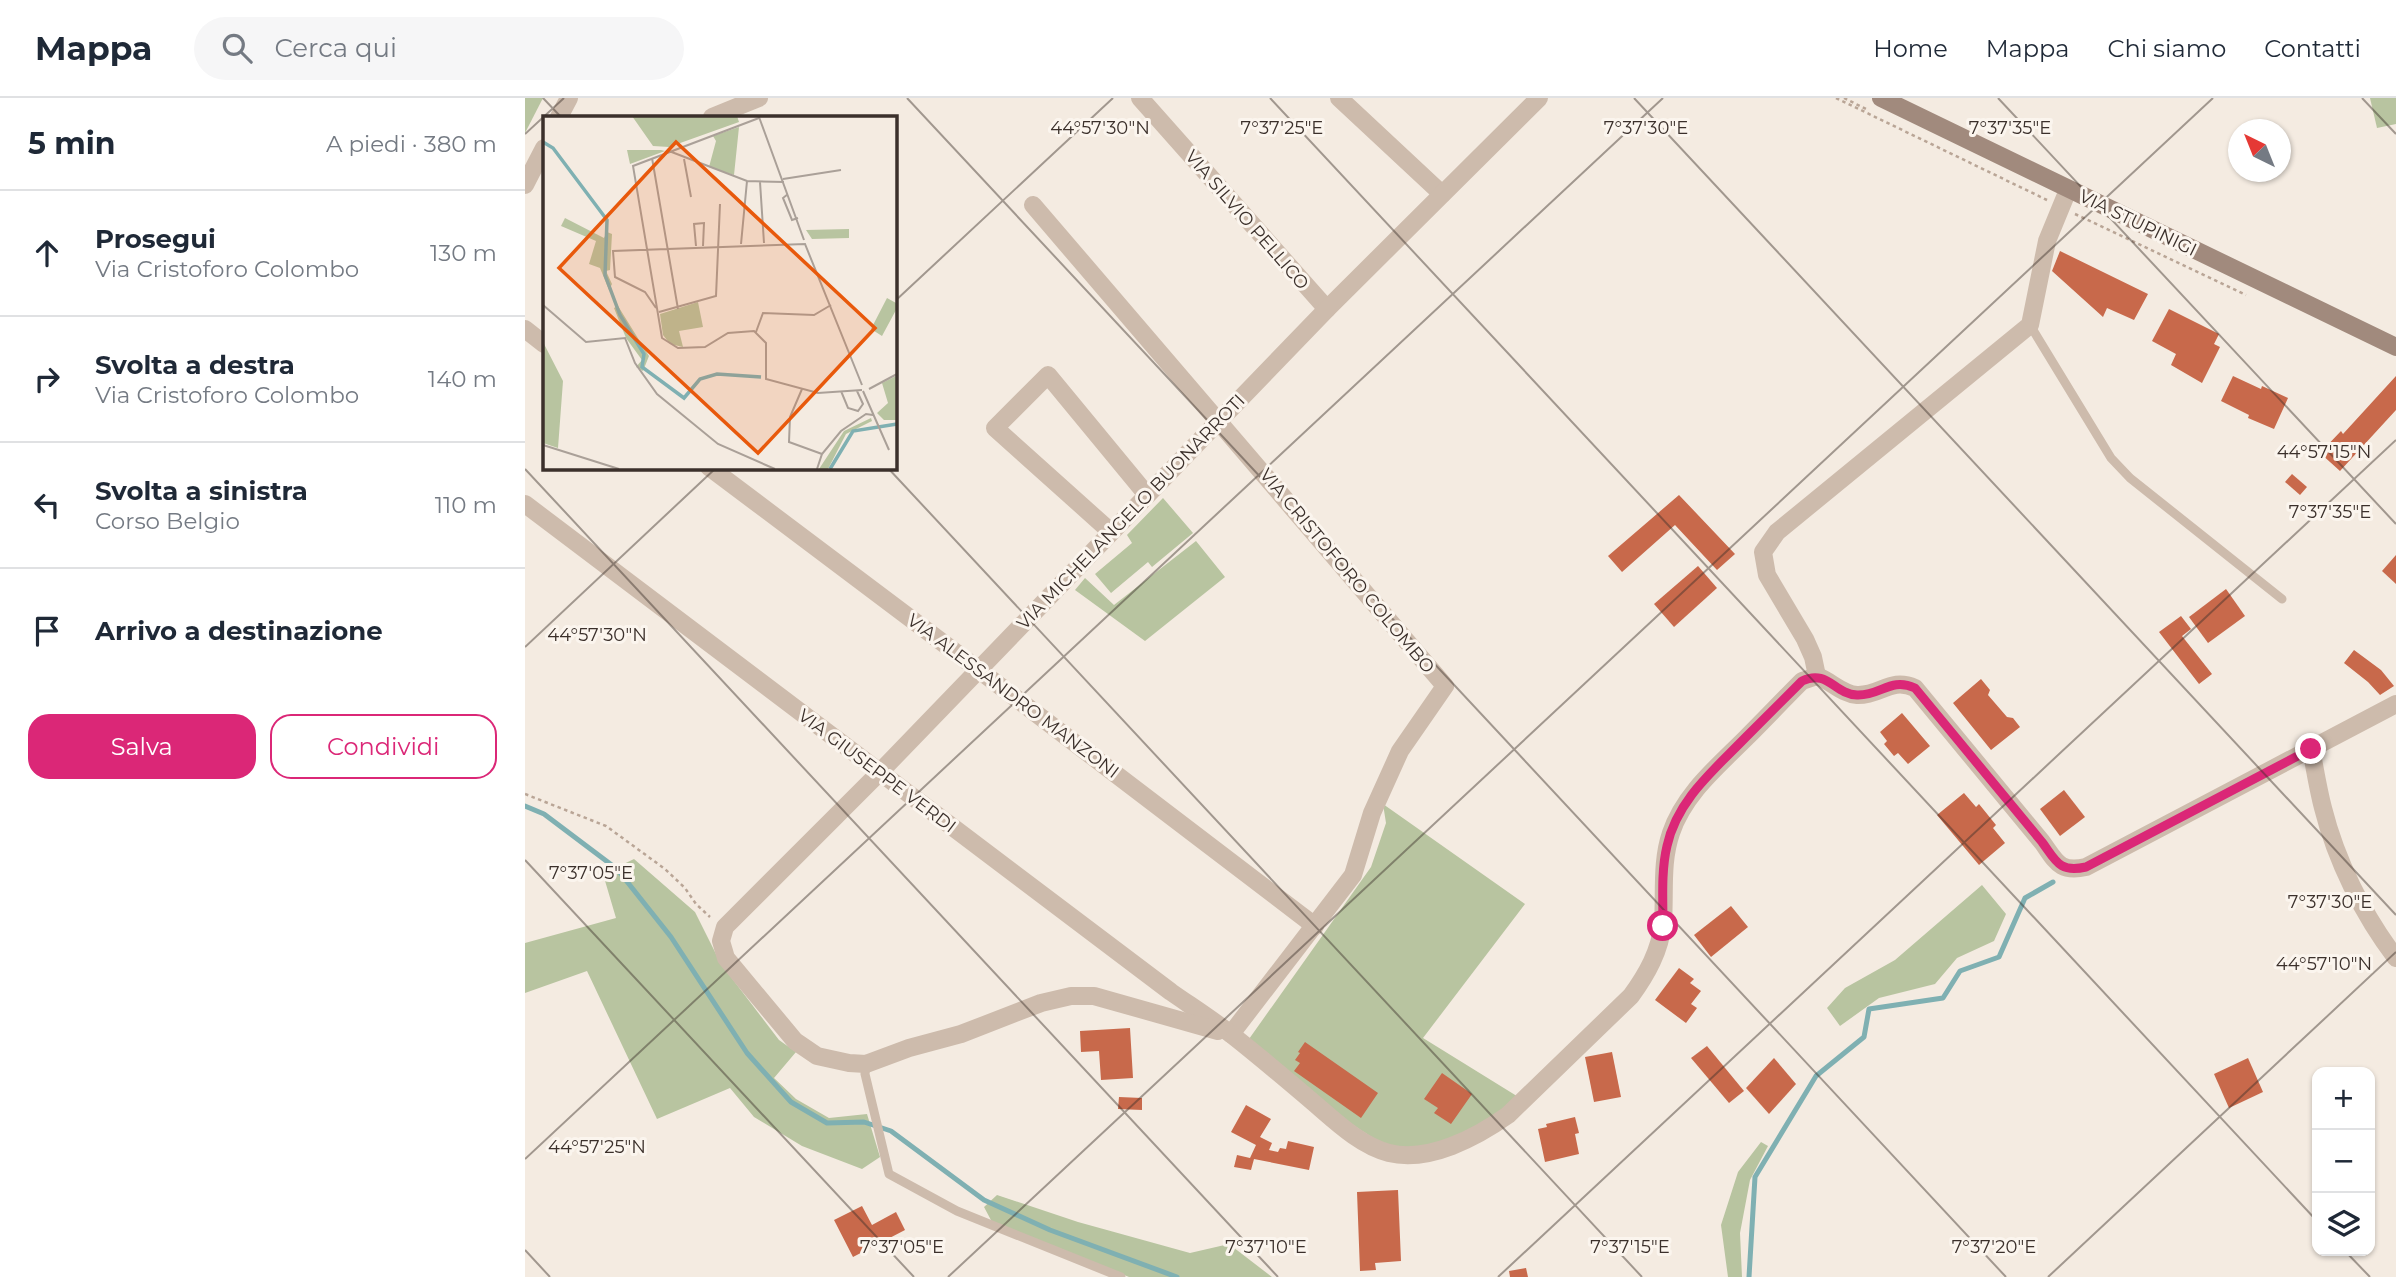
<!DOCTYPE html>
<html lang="it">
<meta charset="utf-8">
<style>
:root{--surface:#fff;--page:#f6f6f7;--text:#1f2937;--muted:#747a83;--line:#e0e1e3;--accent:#db2777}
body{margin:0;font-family:Montserrat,sans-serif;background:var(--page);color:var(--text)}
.controls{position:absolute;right:21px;bottom:21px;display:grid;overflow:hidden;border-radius:14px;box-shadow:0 2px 5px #0004}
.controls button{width:63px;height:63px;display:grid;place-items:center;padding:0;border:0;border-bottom:2px solid var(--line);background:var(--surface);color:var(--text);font:35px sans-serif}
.compass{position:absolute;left:1703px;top:21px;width:63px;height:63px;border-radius:50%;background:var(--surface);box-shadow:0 2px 5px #0004;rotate:317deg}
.stop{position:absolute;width:21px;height:21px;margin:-16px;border:5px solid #db2777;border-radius:50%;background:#fff}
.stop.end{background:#db2777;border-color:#fff;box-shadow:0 2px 7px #0008}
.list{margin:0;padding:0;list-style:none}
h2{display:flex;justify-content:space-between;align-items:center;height:91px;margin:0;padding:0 28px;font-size:30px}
h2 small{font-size:23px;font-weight:400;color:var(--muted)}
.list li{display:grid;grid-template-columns:46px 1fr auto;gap:21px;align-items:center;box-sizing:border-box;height:126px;padding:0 28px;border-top:2px solid var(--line)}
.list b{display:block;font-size:26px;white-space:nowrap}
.list p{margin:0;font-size:23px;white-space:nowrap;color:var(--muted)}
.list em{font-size:23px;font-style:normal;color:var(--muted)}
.actions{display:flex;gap:14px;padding:21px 28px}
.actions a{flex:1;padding:16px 0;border:2px solid var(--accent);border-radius:21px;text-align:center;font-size:24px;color:var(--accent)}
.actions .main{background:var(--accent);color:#fff}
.icon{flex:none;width:38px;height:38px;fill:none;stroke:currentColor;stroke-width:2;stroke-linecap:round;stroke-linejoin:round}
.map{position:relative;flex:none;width:1871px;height:1179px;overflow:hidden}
header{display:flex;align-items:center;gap:42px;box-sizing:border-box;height:98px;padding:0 35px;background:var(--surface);border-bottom:2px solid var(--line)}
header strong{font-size:33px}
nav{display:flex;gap:38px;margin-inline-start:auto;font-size:24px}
.search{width:490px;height:63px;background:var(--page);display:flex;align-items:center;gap:18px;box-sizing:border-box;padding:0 24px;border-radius:38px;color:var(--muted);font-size:26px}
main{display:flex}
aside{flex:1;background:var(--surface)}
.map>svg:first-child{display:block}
.green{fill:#b8c4a0}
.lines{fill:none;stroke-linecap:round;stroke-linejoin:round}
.stream{stroke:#7fb0b2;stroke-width:5}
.building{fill:#c8694b}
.path{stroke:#b9a596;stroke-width:2.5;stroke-dasharray:3.5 3.5;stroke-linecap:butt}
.lane{stroke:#cdbbac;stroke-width:9}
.street{stroke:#cdbbac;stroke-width:18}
.secondary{stroke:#a18a7d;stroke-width:18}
.route{stroke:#db2777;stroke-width:9}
.ticks{fill:none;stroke:#3b302b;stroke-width:2;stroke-opacity:0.45}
.labels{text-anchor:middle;stroke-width:6;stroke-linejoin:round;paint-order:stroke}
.street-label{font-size:18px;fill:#3b302b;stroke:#fbf5ee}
.inset-river{fill:none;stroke:#7fb0b2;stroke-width:3.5}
.inset-road{fill:none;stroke:#aaa098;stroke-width:2}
.view{fill:#e8590c;fill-opacity:0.15;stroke:#e8590c;stroke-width:3.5}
.inset-edge{fill:none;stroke:#3b302b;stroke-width:3.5}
.ticks-label{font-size:18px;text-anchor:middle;fill:#3b302b;stroke:#fbf5ee;stroke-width:6;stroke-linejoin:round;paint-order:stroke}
</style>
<header>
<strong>Mappa</strong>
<div class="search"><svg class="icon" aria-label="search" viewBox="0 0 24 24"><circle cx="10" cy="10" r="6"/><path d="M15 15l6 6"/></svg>Cerca qui</div>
<nav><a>Home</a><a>Mappa</a><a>Chi siamo</a><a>Contatti</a></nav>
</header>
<main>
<aside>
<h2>5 min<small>A piedi · 380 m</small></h2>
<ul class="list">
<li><svg class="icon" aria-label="ahead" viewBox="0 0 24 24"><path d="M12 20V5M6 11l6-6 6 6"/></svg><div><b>Prosegui</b><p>Via Cristoforo Colombo</p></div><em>130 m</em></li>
<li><svg class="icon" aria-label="right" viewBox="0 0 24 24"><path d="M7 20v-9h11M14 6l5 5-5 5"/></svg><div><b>Svolta a destra</b><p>Via Cristoforo Colombo</p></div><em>140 m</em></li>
<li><svg class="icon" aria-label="left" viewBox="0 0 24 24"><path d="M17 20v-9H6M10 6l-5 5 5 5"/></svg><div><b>Svolta a sinistra</b><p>Corso Belgio</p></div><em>110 m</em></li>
<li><svg class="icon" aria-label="arrive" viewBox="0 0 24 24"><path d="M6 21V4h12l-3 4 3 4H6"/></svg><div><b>Arrivo a destinazione</b></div></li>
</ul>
<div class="actions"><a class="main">Salva</a><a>Condividi</a></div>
</aside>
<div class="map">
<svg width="1871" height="1179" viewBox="0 0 1871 1179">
<rect width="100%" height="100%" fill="#f4ebe1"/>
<!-- green -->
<g class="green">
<polygon points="0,0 18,0 0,35"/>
<polygon points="1845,0 1871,0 1871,26 1852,30"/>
<polygon points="638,400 668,435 627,469 623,464 586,495 570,476 607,445 602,437"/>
<polygon points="671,443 700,479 620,543 550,492 560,480 589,507"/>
<path d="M858,706L1000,806L898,940L995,1000C961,1024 917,1053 874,1050C842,1048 753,965 724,941L846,769L861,725Z"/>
<polygon points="109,761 170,814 196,866 254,942 271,954 249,980 271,1001 304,1020 342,1016 355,1059 337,1071 277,1048 229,1019 205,990 132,1021 62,873 0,895 0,845 91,820 78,776"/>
<polygon points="1457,787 1481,816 1469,843 1432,860 1410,886 1354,900 1315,928 1302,910 1320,890 1370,862"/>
<polygon points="1236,1044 1243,1048 1225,1082 1215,1135 1217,1179 1203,1179 1196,1127 1213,1074"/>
<polygon points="472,1097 553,1124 665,1155 704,1146 747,1179 604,1179 467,1124 459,1109"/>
</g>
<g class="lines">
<!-- stream -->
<g class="stream">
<polyline points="0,708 19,716 92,771 146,839 222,955 266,1004 302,1025 339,1024 366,1033 459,1102 525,1132 652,1179"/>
<polyline points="1224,1179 1230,1079 1291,978 1339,939 1344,911 1418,900 1435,873 1474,859 1500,800 1528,784"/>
</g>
</g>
<!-- building -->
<g class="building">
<polygon points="1535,153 1623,196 1609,222 1582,210 1578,219 1527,173"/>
<polygon points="1644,211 1694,236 1689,246 1695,249 1677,285 1646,267 1651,256 1627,243"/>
<polygon points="1708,278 1736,291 1737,288 1763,300 1749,331 1723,320 1724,317 1696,303"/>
<polygon points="1871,278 1871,312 1815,373 1795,355 1816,333 1818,336"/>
<polygon points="1767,376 1782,389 1775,397 1760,384"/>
<polygon points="1154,397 1210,456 1192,472 1150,427 1097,474 1083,458"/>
<polygon points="1871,457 1871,486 1857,473"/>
<polygon points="1173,468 1192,490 1149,529 1129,506"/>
<polygon points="1701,491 1720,518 1683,545 1664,519"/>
<polygon points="1656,518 1666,531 1657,538 1687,576 1674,586 1634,534"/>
<polygon points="1829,552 1856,572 1869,588 1855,597 1843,584 1819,565"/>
<polygon points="1456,581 1465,592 1463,597 1482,619 1488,620 1495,629 1466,652 1428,605"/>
<polygon points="1377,615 1405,648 1383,666 1373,655 1369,658 1359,646 1362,643 1355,634"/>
<polygon points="1539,692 1560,719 1535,738 1515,711"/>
<polygon points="1439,695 1451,709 1454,706 1471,727 1468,730 1480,745 1454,767 1412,717"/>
<polygon points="1206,808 1223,829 1186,859 1169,837"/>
<polygon points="1154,870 1169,881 1165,885 1176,893 1166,906 1172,910 1161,925 1130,902"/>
<polygon points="605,930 608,980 576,982 574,953 556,954 555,933"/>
<polygon points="780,944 853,995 836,1020 769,973 775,965 770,962 775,955 773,954"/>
<polygon points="1182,948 1219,993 1204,1005 1166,960"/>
<polygon points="1087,954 1096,999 1069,1004 1060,959"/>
<polygon points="1249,960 1271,986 1244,1016 1221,990"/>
<polygon points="1723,960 1738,994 1704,1010 1689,976"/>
<polygon points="917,975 947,996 926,1026 909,1015 913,1010 899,1001"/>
<polygon points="594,999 617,1000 617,1012 593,1011"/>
<polygon points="721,1007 746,1021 735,1039 747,1045 744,1052 753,1054 755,1050 761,1051 763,1043 789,1049 784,1072 729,1061 726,1072 709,1069 712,1057 725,1060 731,1047 706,1034"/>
<polygon points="1050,1019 1054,1035 1050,1036 1054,1056 1020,1064 1013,1031 1022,1029 1021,1026"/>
<polygon points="873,1092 876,1163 850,1165 851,1172 835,1173 832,1094"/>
<polygon points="337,1108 347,1127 371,1114 380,1132 328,1159 309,1122"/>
<polygon points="1001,1170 1003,1179 985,1179 984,1173"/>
</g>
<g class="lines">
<!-- path -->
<g class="path">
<polyline points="1311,0 1522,102"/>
<polyline points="1319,0 1343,12"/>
<polyline points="1550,116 1721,197"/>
<polyline points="0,696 81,728 140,771 160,790 171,806 185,819"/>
</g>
<!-- lane -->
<g class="lane">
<polyline points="1505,227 1586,360 1605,380 1757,501"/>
<polyline points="341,966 340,976 364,1076 432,1113 596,1179"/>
</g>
<!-- street -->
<g class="street">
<polyline points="615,0 802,211"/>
<polyline points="814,0 917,96"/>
<polyline points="34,19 44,0"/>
<polyline points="187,19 234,0"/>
<polyline points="0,87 19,50"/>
<polyline points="508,107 920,588 875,653 847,715 828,777 706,936"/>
<polyline points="0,231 19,246"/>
<polyline points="184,369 454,572 790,828"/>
<path d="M0,406L646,894C666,908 688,922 707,937C735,959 762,982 789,1005C811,1024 836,1048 864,1055C904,1065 952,1039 983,1017L1106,898C1122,876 1135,853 1138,825C1140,795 1136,764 1146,735C1159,696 1192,669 1221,640C1240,621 1258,602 1277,583L1292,578C1306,583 1317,596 1332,597C1356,598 1365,579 1390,590L1517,744C1531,763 1534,775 1561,769L1871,606"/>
<polyline points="586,434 470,330 523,277 622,397"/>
<polyline points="1292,578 1288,559 1280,541 1242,477 1238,454 1252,434 1505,227 1522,143 1543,92"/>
<path d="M1786,651C1790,671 1793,691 1798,710C1811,762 1838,817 1871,860"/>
<polyline points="693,933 569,898 546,898 516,905 436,936 384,950 341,966 324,965 292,958 270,943 201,860 196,843 200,829 354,675 802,211 1014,0"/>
</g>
<!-- secondary -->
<polyline class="secondary" points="1356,0 1871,249"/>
</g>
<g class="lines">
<!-- route -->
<path class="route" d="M1138,828C1138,802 1136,773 1142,748C1152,702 1189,672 1220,640C1239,621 1258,602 1277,583C1303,571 1309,596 1332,597C1356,598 1365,579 1390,590L1517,744C1531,763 1534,775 1561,769L1786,651"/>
</g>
<!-- ticks -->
<path class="ticks" d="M18,0L36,19M382,0L1481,1179M745,0L1792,1123M1109,0L1871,817M1473,0L1871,426M1837,0L1871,36M0,36L39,0M369,204L588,0M362,369L1117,1179M0,371L753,1179M0,549L192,369M0,762L389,1179M0,1061L1138,0M0,1152L25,1179M1820,1153L1845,1179M423,1179L1688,0M973,1179L1871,342M1523,1179L1871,854"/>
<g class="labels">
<!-- street labels -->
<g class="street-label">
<text transform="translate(722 122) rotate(49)" y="6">VIA SILVIO PELLICO</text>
<text transform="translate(1613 125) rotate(26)" y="6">VIA STUPINIGI</text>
<text transform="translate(606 414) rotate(-46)" y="6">VIA MICHELANGELO BUONARROTI</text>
<text transform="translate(822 473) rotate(50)" y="6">VIA CRISTOFORO COLOMBO</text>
<text transform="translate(488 598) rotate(37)" y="6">VIA ALESSANDRO MANZONI</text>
<text transform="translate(352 673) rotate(37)" y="6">VIA GIUSEPPE VERDI</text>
</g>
</g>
<!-- overview -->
<g transform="translate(18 18)">
<rect width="354" height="354" fill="#f4ebe1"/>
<path d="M89,0H194L196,6L126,31L110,30ZM196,11L191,59L166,51L173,25L170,20ZM84,34H118L122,35L87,48ZM22,102L61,122L64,116L69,118L67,154L63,155L69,168L66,174L57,152L46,148L53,125L18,110ZM306,113V122L269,123L263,114ZM344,182L353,187V194L339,220L328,213ZM155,186L160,211L136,215L140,231L127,228L120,219L117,198ZM75,190L106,240L100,255L93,251L99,244L83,222L71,192ZM0,226L20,265L15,332L0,327ZM353,260V304H341L334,297L345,287L339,267ZM328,302L329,305L303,318L285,353H276L301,315Z" fill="#b8c4a0"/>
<path class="inset-river" d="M0,26L10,32L64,104L62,159L77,199L101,238L99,251L141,282L157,263L174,258L218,261M287,353L310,315L354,308"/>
<path class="inset-road" d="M216,1L261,124M216,2L90,50L119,222L135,232L162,231L185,217L211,215L223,227V263L275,277L319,274M126,35L204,65L241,66M109,42L135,193M141,43L148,81M240,63L298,54M217,66L221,127M245,78L240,82L249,104L255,102M198,128L204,65M153,130L151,108L161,107L160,130M0,189L43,226L82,222L92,247L114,278L175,328L232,353M113,192L102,176L72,161L70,135L262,128L319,269M116,196L173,180L177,88M213,216L220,197L271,199L288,189M259,273L247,301L246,326L279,338M326,273L354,258M298,275L305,292L315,295L320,288L314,275M320,275L346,334M0,329L76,353M274,353L279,338L298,315L323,298L330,299"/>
<path class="view" d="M133,26L332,212L215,337L16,152Z"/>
<rect width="354" height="354" class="inset-edge"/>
</g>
<g class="ticks-label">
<text x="575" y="36">44°57'30"N</text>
<text x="757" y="36">7°37'25"E</text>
<text x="1121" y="36">7°37'30"E</text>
<text x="1485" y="36">7°37'35"E</text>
<text x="1799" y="360">44°57'15"N</text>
<text x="1805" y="420">7°37'35"E</text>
<text x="72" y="543">44°57'30"N</text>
<text x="66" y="781">7°37'05"E</text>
<text x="1805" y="810">7°37'30"E</text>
<text x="1799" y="872">44°57'10"N</text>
<text x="72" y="1055">44°57'25"N</text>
<text x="377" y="1155">7°37'05"E</text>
<text x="741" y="1155">7°37'10"E</text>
<text x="1105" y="1155">7°37'15"E</text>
<text x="1469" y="1155">7°37'20"E</text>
</g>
</svg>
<div class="controls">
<button>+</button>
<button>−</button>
<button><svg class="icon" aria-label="layers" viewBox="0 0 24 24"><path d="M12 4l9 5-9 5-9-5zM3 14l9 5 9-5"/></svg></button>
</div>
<svg class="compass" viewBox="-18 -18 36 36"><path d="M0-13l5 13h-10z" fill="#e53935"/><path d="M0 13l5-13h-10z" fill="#747a83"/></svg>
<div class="stop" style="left:1138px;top:828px"></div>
<div class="stop end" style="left:1786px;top:651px"></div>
</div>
</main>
